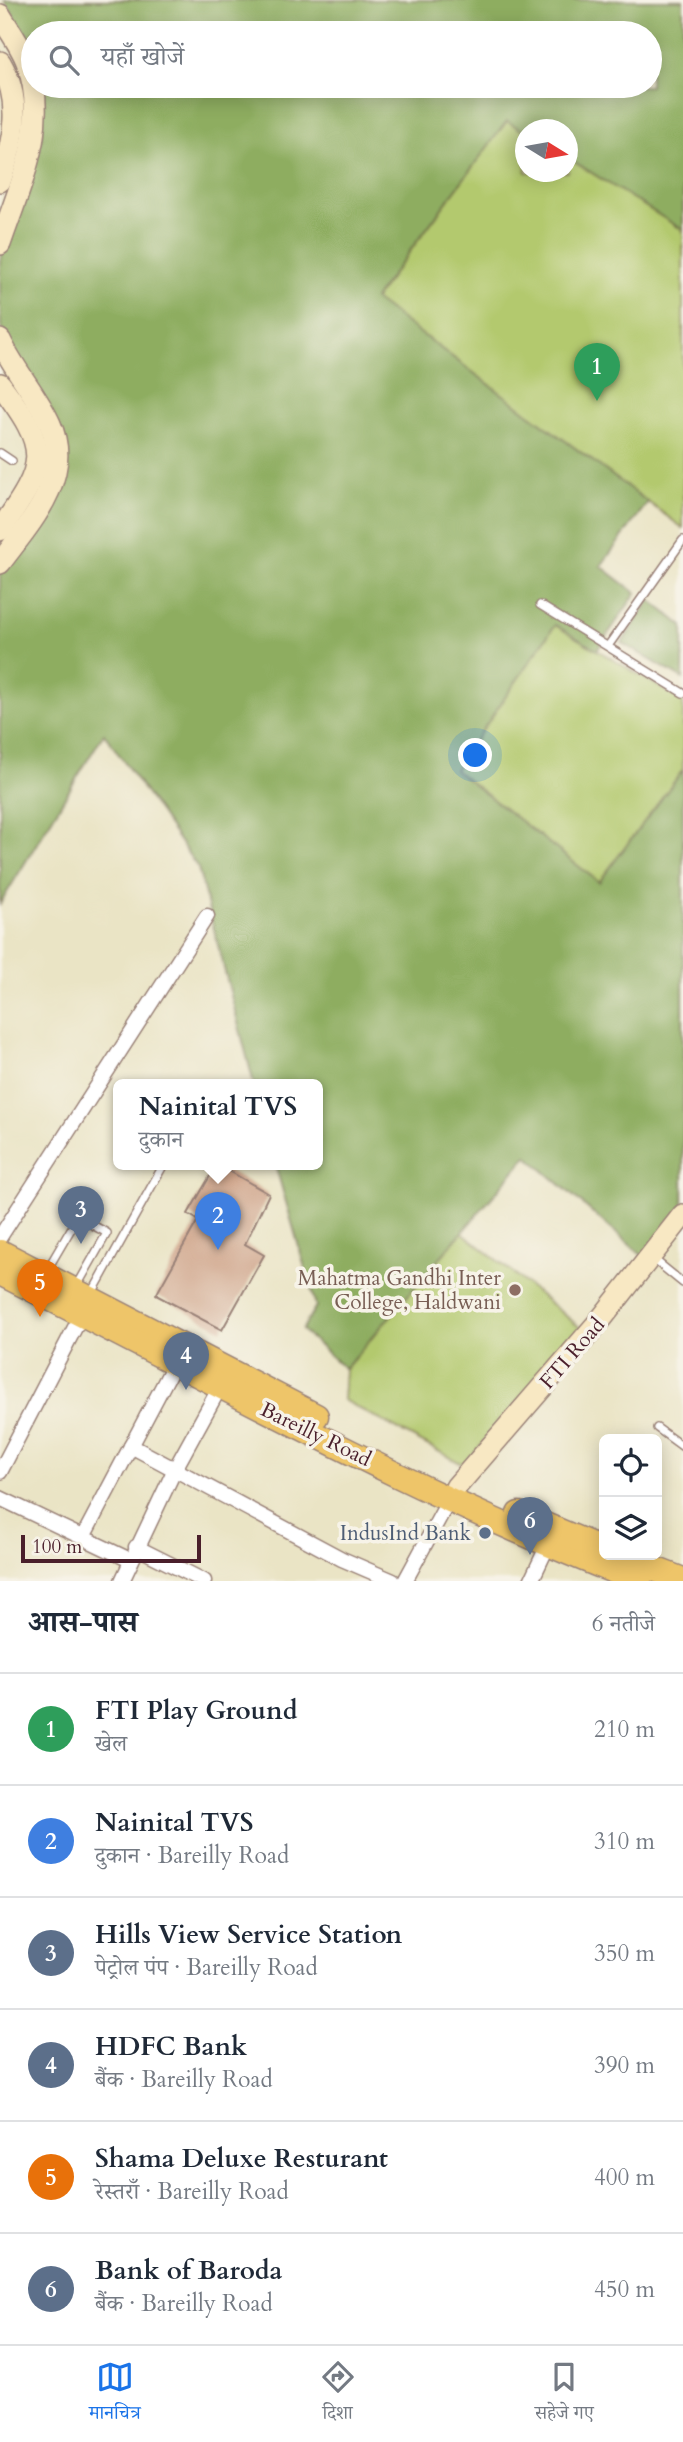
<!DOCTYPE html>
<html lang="hi">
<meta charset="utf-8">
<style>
:root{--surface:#fff;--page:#f6f6f7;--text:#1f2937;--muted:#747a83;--line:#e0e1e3;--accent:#1a73e8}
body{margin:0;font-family:Cardo,"Noto Serif Devanagari",serif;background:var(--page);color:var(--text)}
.controls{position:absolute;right:21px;bottom:21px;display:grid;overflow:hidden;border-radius:10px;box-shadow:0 4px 18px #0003}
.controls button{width:63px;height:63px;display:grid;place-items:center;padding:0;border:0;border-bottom:2px solid var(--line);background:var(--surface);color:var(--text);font:35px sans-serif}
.compass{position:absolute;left:515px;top:119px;width:63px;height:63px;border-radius:50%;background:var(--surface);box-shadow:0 4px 18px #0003;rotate:101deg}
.scale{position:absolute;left:21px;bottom:18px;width:180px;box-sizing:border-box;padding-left:7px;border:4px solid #4a1f2b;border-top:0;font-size:19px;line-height:24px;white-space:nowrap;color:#4a1f2b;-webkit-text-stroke:5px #f7f3e8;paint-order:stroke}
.you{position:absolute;left:476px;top:756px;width:24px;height:24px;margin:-18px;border:5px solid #fff;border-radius:50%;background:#1a73e8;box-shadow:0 0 0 10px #1a73e833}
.badge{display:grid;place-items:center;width:46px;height:46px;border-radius:50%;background:var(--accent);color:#fff;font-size:23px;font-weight:700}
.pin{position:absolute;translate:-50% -58px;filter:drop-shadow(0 2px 4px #0008)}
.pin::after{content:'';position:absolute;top:37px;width:24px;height:21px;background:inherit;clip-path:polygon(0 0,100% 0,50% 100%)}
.popup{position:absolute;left:113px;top:1079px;width:210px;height:91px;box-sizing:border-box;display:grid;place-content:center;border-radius:10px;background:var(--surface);filter:drop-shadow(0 2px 5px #0005);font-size:23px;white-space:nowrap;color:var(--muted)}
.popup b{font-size:26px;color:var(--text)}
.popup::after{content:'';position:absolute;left:50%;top:100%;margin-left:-14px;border:14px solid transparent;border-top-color:var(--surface)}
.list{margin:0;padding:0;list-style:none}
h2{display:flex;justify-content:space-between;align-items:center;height:91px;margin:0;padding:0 28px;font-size:30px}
h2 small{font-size:23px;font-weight:400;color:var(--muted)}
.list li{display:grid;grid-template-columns:46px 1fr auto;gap:21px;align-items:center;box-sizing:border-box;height:112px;padding:0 28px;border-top:2px solid var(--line)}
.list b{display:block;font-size:26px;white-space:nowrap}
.list p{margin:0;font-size:23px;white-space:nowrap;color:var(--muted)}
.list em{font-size:23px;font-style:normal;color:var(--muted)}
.icon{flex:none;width:38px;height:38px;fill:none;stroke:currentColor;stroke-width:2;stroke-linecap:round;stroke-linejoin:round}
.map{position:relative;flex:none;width:683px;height:1581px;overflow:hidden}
.search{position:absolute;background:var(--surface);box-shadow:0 4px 18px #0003;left:21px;right:21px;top:21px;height:77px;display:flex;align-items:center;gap:18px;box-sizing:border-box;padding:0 24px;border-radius:38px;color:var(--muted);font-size:26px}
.sheet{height:763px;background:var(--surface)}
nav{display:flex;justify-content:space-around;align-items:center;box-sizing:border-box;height:98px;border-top:2px solid var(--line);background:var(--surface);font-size:19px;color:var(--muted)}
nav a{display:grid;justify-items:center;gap:4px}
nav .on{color:var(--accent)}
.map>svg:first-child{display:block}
.green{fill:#b3c96e;stroke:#7e744c;stroke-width:2}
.forest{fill:#8ead61;stroke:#6c6646;stroke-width:2}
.building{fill:#d0a68c}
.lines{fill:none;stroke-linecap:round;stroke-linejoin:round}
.service-casing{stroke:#9a8278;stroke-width:10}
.minor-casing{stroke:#9a8278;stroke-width:17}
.secondary-casing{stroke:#9a8278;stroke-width:24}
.trunk-casing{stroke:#9a8278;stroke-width:27}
.service{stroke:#fff;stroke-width:7}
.minor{stroke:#fff;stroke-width:14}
.secondary{stroke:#f8e8c3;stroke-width:21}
.trunk{stroke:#eec569;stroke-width:24}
.education-dot{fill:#8d6e63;stroke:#f7f3e8;stroke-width:2.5}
.service-dot{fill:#5c6f8a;stroke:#f7f3e8;stroke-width:2.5}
.labels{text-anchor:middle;stroke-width:7;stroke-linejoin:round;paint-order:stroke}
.education-label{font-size:21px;fill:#785e54;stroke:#f7f3e8;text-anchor:end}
.street-label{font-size:21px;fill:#4a1f2b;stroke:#f7f3e8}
.service-label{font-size:21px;fill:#4e5e75;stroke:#f7f3e8;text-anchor:end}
</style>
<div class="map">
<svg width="683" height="1581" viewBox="0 0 683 1581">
<rect width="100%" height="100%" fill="#f7f3e8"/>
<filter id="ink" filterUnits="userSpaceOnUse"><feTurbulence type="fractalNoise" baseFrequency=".0143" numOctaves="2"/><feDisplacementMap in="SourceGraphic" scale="14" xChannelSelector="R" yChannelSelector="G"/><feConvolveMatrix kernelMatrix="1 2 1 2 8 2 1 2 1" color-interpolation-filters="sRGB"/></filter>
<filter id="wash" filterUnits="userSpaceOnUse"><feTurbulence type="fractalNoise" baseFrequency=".00686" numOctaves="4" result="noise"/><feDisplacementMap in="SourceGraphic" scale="28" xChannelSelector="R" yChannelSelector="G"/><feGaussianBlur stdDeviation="1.57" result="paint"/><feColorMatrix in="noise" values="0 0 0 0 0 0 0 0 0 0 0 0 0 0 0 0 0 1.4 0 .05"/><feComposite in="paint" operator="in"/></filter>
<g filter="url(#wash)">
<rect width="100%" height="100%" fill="#eae4c5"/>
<!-- green -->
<g class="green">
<polygon points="507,120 525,132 526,172 568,172 568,158 683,230 683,528 374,300"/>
<polygon points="555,625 683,701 683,770 599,883 454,770"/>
<polygon points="462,1232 582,1329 464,1465 343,1400 345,1369"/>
</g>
<!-- forest -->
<g class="forest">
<polygon points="4,0 683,0 683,230 568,158 568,130 525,132 507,121 374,299 648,502 601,566 636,593 597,650 555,625 455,770 599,882 683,770 683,1206 644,1257 527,1156 345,1369 302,1330 316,1306 275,1164 318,1164 318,1084 254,1084 198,868 104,733 0,904 0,572 62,436 1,328 0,308 0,260 42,137 40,86 650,86 650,33 33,33 33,56 28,38"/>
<polygon points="650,600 683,626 683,679 622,643"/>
</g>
<g id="blocks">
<!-- building -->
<polygon class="building" points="217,1164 269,1194 245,1244 264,1255 222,1330 156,1295 198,1220 188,1214"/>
</g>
</g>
<g filter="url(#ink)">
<use href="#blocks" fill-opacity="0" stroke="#9a8278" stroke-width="2"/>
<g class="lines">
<!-- service casing -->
<g class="service-casing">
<g id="service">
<polyline points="0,453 12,461"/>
<polyline points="540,605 683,693"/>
<polyline points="608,646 683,540"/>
<polyline points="651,1257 683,1283"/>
<polyline points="47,1270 78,1217 107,1233 77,1286"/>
<polyline points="91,1295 164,1164"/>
<polyline points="657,1428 683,1447"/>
</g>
</g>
<!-- minor casing -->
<g class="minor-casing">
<g id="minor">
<polyline points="0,1237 207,916"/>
<polyline points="131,1446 342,1559 393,1581"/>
<polyline points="0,1472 82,1314"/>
<polyline points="0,1498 130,1560"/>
<polyline points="83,1537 175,1363"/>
<polyline points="136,1547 204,1581"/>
<polyline points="122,1581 175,1469 220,1387"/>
<polyline points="405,1581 449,1500"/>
<polyline points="531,1581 548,1545"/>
</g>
</g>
<!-- secondary casing -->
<g class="secondary-casing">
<g id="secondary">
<path d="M0,15C9,30 21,46 27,62C50,124 20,185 0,244"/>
<path d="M0,62C23,101 14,141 0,181"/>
<path d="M0,340C14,370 37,395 50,424C74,477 30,523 0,563"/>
<path d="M0,384C50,450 48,463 0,530"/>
<polyline points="456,1487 602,1318 683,1215"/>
</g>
</g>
<!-- trunk casing -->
<g class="trunk-casing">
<g id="trunk">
<polyline points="0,1252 316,1416"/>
<path d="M0,1273C211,1379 418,1496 639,1581"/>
<polyline points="519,1514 604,1550"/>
<polyline points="618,1555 683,1580"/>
</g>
</g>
<!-- service -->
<use href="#service" class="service"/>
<!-- minor -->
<use href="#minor" class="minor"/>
<!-- secondary -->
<use href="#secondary" class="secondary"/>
<!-- trunk -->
<use href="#trunk" class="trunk"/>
</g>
</g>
<!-- markers -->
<circle class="education-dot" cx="515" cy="1290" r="7"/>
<circle class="service-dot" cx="485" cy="1533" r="7"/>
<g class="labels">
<!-- education labels -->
<g class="education-label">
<text x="501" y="1285">Mahatma Gandhi Inter<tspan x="501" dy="24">College, Haldwani</tspan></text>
</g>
<!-- street labels -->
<g class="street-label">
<text transform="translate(572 1353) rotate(-49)" y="7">FTI Road</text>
<text transform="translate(316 1434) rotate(26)" y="7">Bareilly Road</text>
</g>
<!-- service labels -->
<g class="service-label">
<text x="471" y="1540">IndusInd Bank</text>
</g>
</g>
</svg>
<div class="controls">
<button><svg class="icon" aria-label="locate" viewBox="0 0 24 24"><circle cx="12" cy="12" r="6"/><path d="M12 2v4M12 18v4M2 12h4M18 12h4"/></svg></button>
<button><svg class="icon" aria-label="layers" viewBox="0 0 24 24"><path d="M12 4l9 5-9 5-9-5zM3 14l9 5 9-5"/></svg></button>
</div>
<svg class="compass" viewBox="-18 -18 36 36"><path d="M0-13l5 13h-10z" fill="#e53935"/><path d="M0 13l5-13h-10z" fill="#747a83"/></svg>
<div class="scale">100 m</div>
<div class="you"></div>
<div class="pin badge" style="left:597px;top:401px;background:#2e9e5b">1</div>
<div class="pin badge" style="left:218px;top:1250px;background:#3f7fe0">2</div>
<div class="popup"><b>Nainital TVS</b>दुकान</div>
<div class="pin badge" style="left:81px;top:1244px;background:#5c6f8a">3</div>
<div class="pin badge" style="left:186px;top:1390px;background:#5c6f8a">4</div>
<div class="pin badge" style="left:40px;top:1317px;background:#e8710a">5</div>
<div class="pin badge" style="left:530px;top:1555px;background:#5c6f8a">6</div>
<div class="search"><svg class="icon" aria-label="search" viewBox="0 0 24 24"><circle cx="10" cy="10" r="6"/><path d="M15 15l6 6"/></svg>यहाँ खोजें</div>
</div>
<section class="sheet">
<h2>आस-पास<small>6 नतीजे</small></h2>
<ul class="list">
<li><span class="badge" style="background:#2e9e5b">1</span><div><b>FTI Play Ground</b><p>खेल</p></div><em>210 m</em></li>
<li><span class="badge" style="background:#3f7fe0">2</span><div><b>Nainital TVS</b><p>दुकान · Bareilly Road</p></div><em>310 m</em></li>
<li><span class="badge" style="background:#5c6f8a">3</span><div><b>Hills View Service Station</b><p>पेट्रोल पंप · Bareilly Road</p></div><em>350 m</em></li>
<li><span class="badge" style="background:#5c6f8a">4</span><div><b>HDFC Bank</b><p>बैंक · Bareilly Road</p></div><em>390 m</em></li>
<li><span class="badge" style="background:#e8710a">5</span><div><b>Shama Deluxe Resturant</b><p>रेस्तराँ · Bareilly Road</p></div><em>400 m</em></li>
<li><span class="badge" style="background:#5c6f8a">6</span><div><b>Bank of Baroda</b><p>बैंक · Bareilly Road</p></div><em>450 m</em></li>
</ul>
</section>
<nav>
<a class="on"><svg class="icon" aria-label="map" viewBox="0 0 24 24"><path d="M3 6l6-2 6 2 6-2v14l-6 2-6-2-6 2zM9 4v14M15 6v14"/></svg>मानचित्र</a>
<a><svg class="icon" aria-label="directions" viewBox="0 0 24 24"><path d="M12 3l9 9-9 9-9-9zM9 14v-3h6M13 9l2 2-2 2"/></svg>दिशा</a>
<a><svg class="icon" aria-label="saved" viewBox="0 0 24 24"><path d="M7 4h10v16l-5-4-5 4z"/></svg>सहेजे गए</a>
</nav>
